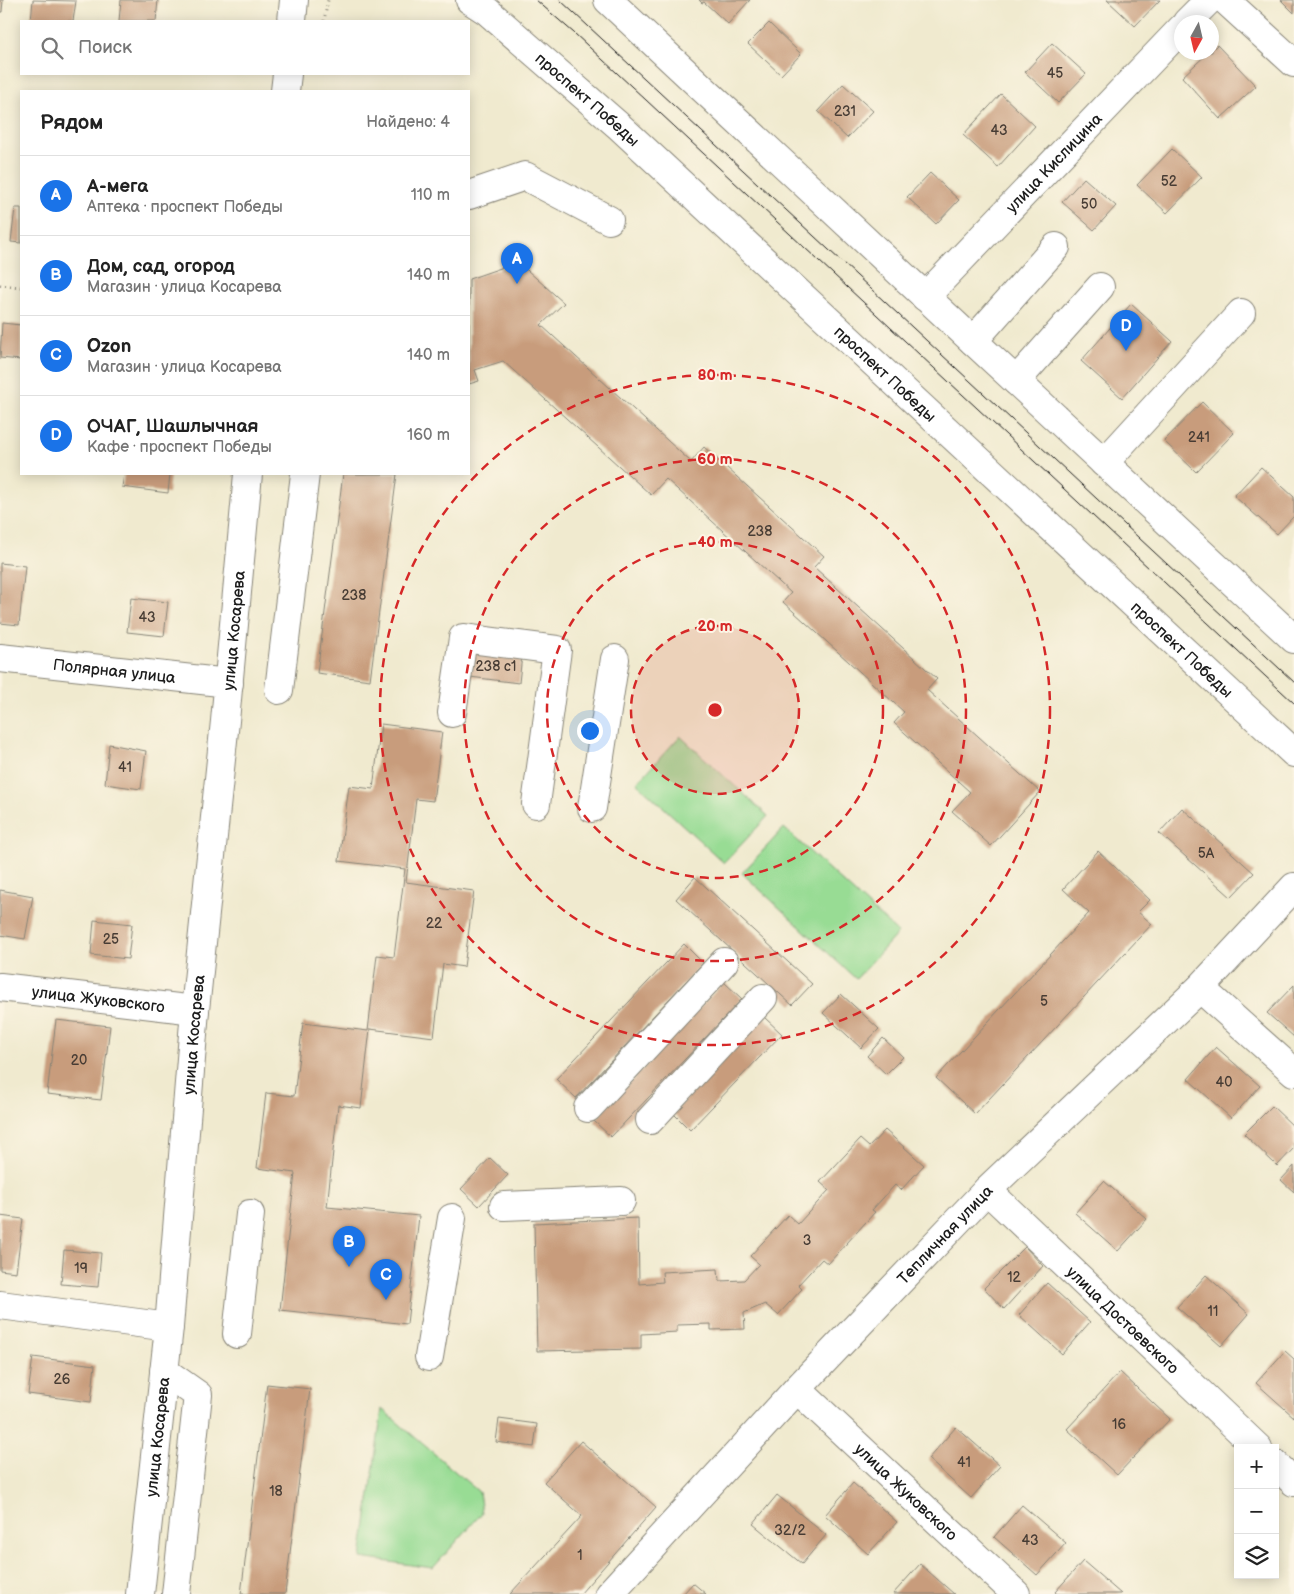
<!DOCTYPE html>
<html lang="ru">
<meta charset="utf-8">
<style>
:root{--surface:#fff;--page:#f6f6f6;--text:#222;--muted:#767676;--line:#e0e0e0;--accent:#1a73e8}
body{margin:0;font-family:"Balsamiq Sans",sans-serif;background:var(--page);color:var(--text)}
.controls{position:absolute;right:15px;bottom:15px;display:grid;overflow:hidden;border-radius:0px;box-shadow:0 2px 12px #0003}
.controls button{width:45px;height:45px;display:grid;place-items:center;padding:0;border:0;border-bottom:1px solid var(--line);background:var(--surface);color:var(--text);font:25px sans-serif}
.compass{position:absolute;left:1174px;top:15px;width:45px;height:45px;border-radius:50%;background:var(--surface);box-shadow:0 2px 12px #0003;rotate:188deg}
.you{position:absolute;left:589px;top:730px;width:18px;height:18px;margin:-12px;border:4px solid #fff;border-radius:50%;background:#1a73e8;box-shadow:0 0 0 8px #1a73e833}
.badge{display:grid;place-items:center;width:32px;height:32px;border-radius:50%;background:var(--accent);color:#fff;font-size:16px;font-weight:700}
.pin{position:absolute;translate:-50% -41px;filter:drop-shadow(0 1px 2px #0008)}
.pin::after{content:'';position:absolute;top:26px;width:18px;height:15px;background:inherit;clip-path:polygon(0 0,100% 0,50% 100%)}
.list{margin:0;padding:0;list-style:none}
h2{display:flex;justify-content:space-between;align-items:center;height:65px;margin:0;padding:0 20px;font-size:21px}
h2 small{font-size:16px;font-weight:400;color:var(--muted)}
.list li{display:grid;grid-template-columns:32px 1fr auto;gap:15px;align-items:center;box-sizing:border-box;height:80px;padding:0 20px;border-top:1px solid var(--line)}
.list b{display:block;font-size:19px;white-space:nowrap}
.list p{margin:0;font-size:16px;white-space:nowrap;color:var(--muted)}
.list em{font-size:16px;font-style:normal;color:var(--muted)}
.icon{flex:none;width:28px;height:28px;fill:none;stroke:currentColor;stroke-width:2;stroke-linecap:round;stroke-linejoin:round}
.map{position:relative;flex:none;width:1294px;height:1594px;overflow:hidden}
.search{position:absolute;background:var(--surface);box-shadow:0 2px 12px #0003;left:20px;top:20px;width:450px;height:55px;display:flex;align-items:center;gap:12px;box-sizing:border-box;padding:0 18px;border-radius:0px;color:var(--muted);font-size:19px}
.panel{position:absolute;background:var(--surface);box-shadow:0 2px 12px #0003;left:20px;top:90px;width:450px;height:385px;border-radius:0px}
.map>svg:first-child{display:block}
.green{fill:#98dc94;stroke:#5a7c58}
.building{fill:#c89c7b}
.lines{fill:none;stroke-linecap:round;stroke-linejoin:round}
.minor-casing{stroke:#868376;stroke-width:30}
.major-casing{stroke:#868376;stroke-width:30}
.path{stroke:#868376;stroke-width:3;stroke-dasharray:1 4;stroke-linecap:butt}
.minor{stroke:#fff;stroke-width:28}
.major{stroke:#fff;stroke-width:28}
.tram{stroke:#1c1c1c;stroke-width:1}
.ring{fill:none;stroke:#d62828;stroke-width:2.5;stroke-dasharray:9 6}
.labels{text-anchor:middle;stroke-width:4;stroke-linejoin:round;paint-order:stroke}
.number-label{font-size:14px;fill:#473c34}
.street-label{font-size:16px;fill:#1c1c1c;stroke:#fcf5e5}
.centre{fill:#d62828;stroke:#fcf5e5;stroke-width:2.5}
.ring-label{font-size:15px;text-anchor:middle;font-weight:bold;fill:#d62828;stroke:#fcf5e5;stroke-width:4;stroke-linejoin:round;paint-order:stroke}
</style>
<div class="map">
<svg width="1294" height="1594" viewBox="0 0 1294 1594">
<rect width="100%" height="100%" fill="#fcf5e5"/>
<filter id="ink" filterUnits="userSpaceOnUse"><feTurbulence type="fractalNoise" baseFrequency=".02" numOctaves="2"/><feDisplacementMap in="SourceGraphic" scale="10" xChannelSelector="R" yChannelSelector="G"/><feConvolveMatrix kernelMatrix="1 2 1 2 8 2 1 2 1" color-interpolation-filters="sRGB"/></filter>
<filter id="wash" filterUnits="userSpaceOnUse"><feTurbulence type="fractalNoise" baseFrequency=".0096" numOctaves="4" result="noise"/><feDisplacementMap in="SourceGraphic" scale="20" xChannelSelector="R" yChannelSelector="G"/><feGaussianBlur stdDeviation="1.12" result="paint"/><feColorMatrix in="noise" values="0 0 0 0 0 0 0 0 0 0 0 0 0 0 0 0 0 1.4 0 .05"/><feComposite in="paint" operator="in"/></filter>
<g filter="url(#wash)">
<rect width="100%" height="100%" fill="#f0eacf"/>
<!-- green -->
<g class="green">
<polygon points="680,736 768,816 724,863 637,783"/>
<polygon points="784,828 898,933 856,979 742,873"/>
<polygon points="382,1409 479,1492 482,1513 433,1568 361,1558"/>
</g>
<g id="blocks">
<!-- building -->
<g class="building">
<polygon points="0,0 3,0 2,12 0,12"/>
<polygon points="33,0 76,1 73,21 31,21"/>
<polygon points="121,0 158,0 156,21 119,21"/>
<polygon points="699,0 750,0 728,24 704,2 702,3"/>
<polygon points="1107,0 1160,0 1135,26"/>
<polygon points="1281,0 1294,0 1294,13"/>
<polygon points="769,23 801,54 781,75 748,44"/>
<polygon points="1052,43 1086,74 1058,103 1025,72"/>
<polygon points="1217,45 1256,86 1220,119 1182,77 1209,52 1212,52 1212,50"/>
<polygon points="843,84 873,111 847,138 818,111"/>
<polygon points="1001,94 1035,126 998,167 963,135"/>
<polygon points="1172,149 1202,177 1167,213 1137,185"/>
<polygon points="930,173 959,200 936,224 907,197"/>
<polygon points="1084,178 1116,206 1094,230 1062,202"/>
<polygon points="15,208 21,208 21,243 11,242"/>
<polygon points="518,262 564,303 541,325 691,462 704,447 824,556 814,567 937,679 927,690 1040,792 991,846 952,811 970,792 894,723 904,712 783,602 791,593 666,479 651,495 503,361 475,370 479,381 469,384 469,279"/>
<polygon points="1131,304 1172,341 1122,398 1081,361"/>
<polygon points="2,323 21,325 21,360 0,358"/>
<polygon points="1202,402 1234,433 1196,472 1164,441"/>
<polygon points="1261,467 1294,497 1294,516 1277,534 1234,496"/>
<polygon points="124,474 170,474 168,493 122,487"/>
<polygon points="343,474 397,474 370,680 317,673"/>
<polygon points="0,563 25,566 19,625 0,623"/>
<polygon points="131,598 168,602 164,636 127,632"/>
<polygon points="474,650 522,655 519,683 470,677"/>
<polygon points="381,724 442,732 433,801 416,799 406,882 474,891 464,967 443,964 434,1037 370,1029 361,1108 338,1105 327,1207 419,1216 407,1324 280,1310 295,1173 257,1168 266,1093 294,1096 303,1023 368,1031 377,955 394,957 405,869 339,861 349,786 373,789"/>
<polygon points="109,744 146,751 141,789 105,784"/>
<polygon points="1182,808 1254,873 1231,897 1159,833"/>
<polygon points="1098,851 1150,900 1138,912 1152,924 975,1114 936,1078 1089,913 1063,889"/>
<polygon points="695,877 812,984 792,1005 676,899"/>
<polygon points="0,890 33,896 25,939 0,935"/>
<polygon points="94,920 132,924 128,959 91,955"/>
<polygon points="684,944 703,963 576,1098 556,1079"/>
<polygon points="724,982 742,999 611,1137 594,1121"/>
<polygon points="1294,985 1294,1037 1267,1013"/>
<polygon points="841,994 879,1029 861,1048 823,1013"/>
<polygon points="764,1017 782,1034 690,1130 673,1113"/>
<polygon points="56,1020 110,1026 101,1100 47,1094"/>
<polygon points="883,1038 903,1057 886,1074 867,1056"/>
<polygon points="1216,1047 1260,1086 1231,1118 1188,1079"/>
<polygon points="1272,1106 1294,1127 1294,1148 1277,1166 1244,1134"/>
<polygon points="885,1130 924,1165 901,1190 895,1185 872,1210 875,1212 828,1264 822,1259 798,1285 802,1289 778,1315 765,1304 744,1313 745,1329 711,1330 711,1324 677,1325 677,1332 641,1334 641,1349 537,1351 534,1223 638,1218 639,1284 663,1282 662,1272 718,1269 719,1281 744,1280 759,1264 750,1256 788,1215 798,1224 829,1190 820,1182 860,1139 869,1147"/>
<polygon points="490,1158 508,1175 479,1206 461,1189"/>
<polygon points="1294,1166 1294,1192 1281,1180"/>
<polygon points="1104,1181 1147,1219 1118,1251 1075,1213"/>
<polygon points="0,1216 23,1219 16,1272 0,1270"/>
<polygon points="1025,1247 1043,1266 1004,1309 984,1288"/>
<polygon points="64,1250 101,1253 98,1287 61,1284"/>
<polygon points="1206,1275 1249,1314 1221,1346 1177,1307"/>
<polygon points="1047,1283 1090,1322 1062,1354 1019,1315"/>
<polygon points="1285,1351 1294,1359 1294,1417 1256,1383"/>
<polygon points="33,1357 95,1365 91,1402 28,1394"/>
<polygon points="1120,1372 1170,1419 1117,1475 1067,1429"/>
<polygon points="267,1384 310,1389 285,1594 241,1594"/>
<polygon points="499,1419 537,1424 534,1447 496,1442"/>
<polygon points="956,1427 1000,1466 971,1498 928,1459"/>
<polygon points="581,1441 656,1507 580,1594 510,1594 582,1516 544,1482"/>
<polygon points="853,1483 897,1522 868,1554 825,1515"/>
<polygon points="777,1495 826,1535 802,1564 753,1524"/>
<polygon points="1022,1505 1066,1543 1037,1575 994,1537"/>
<polygon points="1083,1561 1121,1594 1057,1594 1055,1592"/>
<polygon points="920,1564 954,1594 893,1594"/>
<polygon points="693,1583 706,1594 683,1594"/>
</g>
</g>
</g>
<g filter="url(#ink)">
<use href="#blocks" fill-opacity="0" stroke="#868376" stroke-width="1"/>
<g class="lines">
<!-- minor casing -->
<g class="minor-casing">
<g id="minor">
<polyline points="1225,0 1294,63"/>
<polyline points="292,21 294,0"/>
<polyline points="1187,22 1209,0"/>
<polyline points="285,91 287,74"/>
<polyline points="469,195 525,176 609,220"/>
<path id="s1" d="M925,297L1182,28"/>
<polyline points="973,341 1056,247"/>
<polyline points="1016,381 1100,287"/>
<polyline points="1104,463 1241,313"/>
<path id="s2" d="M0,658L229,683"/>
<polyline points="279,690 305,474"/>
<polyline points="452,713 463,638 557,650 536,804"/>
<polyline points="592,808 615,659"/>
<path id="s3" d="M0,987L195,1010"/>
<polyline points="1200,988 1294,1072"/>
<polyline points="588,1108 724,962"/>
<polyline points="650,1120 763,998"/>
<path id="s4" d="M987,1190L1258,1448"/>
<polyline points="504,1206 621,1201"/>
<polyline points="0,1305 169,1327"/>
<polyline points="237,1334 250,1214"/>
<polyline points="429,1357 452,1218"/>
<polyline points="164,1371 198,1395 176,1594"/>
<path id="s5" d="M797,1389L1016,1594"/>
<polyline points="1275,1464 1294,1482"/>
<path id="s6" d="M140,1594L169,1327L195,1010L225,721L248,474"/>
<path id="s7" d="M609,1594L797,1389L987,1190L1200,988L1294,887"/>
</g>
</g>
<!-- major casing -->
<g class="major-casing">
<g id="major">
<path id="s8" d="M470,0L487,11L620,127L1294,753"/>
<polyline points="608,0 973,341 1294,639"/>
</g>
</g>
<!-- path -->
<g class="path">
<polyline points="324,21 328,0"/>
<polyline points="0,285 21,287"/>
</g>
<!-- minor -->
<use href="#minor" class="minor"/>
<!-- major -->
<use href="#major" class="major"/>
<!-- tram -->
<g class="tram">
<polyline points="536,0 574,33 1294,703"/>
<polyline points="560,0 1294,682"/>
</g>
</g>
</g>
<!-- distance rings -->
<circle cx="715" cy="710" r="84" fill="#d62828" fill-opacity=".12"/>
<g class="ring">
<circle cx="715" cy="710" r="84"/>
<circle cx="715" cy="710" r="168"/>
<circle cx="715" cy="710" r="251"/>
<circle cx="715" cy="710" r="335"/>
</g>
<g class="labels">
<!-- number labels -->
<g class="number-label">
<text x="1055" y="78">45</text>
<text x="845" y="116">231</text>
<text x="999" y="135">43</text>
<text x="1169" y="186">52</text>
<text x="1089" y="209">50</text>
<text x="1199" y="442">241</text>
<text x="760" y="536">238</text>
<text x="354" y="600">238</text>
<text x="147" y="622">43</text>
<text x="496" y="671">238 с1</text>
<text x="125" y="772">41</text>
<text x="1206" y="858">5А</text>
<text x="434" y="928">22</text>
<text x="111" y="944">25</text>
<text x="1044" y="1006">5</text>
<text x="79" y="1065">20</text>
<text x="1224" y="1087">40</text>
<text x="807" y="1245">3</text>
<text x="81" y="1273">19</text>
<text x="1014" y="1282">12</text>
<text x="1213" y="1316">11</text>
<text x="62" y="1384">26</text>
<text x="1119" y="1429">16</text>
<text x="964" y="1467">41</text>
<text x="276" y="1496">18</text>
<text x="790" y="1535">32/2</text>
<text x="1030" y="1545">43</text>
<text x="580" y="1560">1</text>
</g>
<!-- street labels -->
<g class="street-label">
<text dy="6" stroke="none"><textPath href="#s8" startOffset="154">проспект Победы</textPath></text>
<text dy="6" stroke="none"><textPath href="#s1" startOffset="186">улица Кислицина</textPath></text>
<text dy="6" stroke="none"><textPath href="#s8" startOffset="559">проспект Победы</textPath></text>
<text dy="6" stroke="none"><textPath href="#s6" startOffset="968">улица Косарева</textPath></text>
<text dy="6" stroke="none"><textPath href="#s8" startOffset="964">проспект Победы</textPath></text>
<text dy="6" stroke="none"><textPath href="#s2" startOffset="115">Полярная улица</textPath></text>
<text dy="6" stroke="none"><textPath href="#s3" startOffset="99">улица Жуковского</textPath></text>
<text dy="6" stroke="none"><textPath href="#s6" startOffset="562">улица Косарева</textPath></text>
<text dy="6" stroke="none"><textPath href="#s7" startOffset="492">Тепличная улица</textPath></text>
<text dy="6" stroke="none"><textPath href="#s4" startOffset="188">улица Достоевского</textPath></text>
<text dy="6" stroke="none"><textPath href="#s6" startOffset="158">улица Косарева</textPath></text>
<text dy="6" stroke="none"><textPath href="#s5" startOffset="150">улица Жуковского</textPath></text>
</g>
</g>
<circle cx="715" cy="710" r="8" class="centre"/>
<g class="ring-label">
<text x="715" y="380">80 m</text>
<text x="715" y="464">60 m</text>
<text x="715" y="547">40 m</text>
<text x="715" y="631">20 m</text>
</g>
</svg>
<div class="controls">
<button>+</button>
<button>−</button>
<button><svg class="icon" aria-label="layers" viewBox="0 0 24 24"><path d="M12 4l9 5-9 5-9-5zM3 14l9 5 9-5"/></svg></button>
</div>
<svg class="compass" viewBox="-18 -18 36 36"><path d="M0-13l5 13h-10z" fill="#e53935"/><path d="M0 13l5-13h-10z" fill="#767676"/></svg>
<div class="you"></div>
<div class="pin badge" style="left:517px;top:284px">A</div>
<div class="pin badge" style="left:349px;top:1267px">B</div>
<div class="pin badge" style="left:386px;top:1300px">C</div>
<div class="pin badge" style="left:1126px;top:351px">D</div>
<div class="search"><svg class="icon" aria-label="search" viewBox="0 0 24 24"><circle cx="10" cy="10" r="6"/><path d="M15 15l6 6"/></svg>Поиск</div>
<section class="panel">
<h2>Рядом<small>Найдено: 4</small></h2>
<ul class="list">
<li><span class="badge">A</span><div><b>А-мега</b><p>Аптека · проспект Победы</p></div><em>110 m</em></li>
<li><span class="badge">B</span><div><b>Дом, сад, огород</b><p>Магазин · улица Косарева</p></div><em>140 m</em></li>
<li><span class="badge">C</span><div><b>Ozon</b><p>Магазин · улица Косарева</p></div><em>140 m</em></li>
<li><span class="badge">D</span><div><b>ОЧАГ, Шашлычная</b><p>Кафе · проспект Победы</p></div><em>160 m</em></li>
</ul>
</section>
</div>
